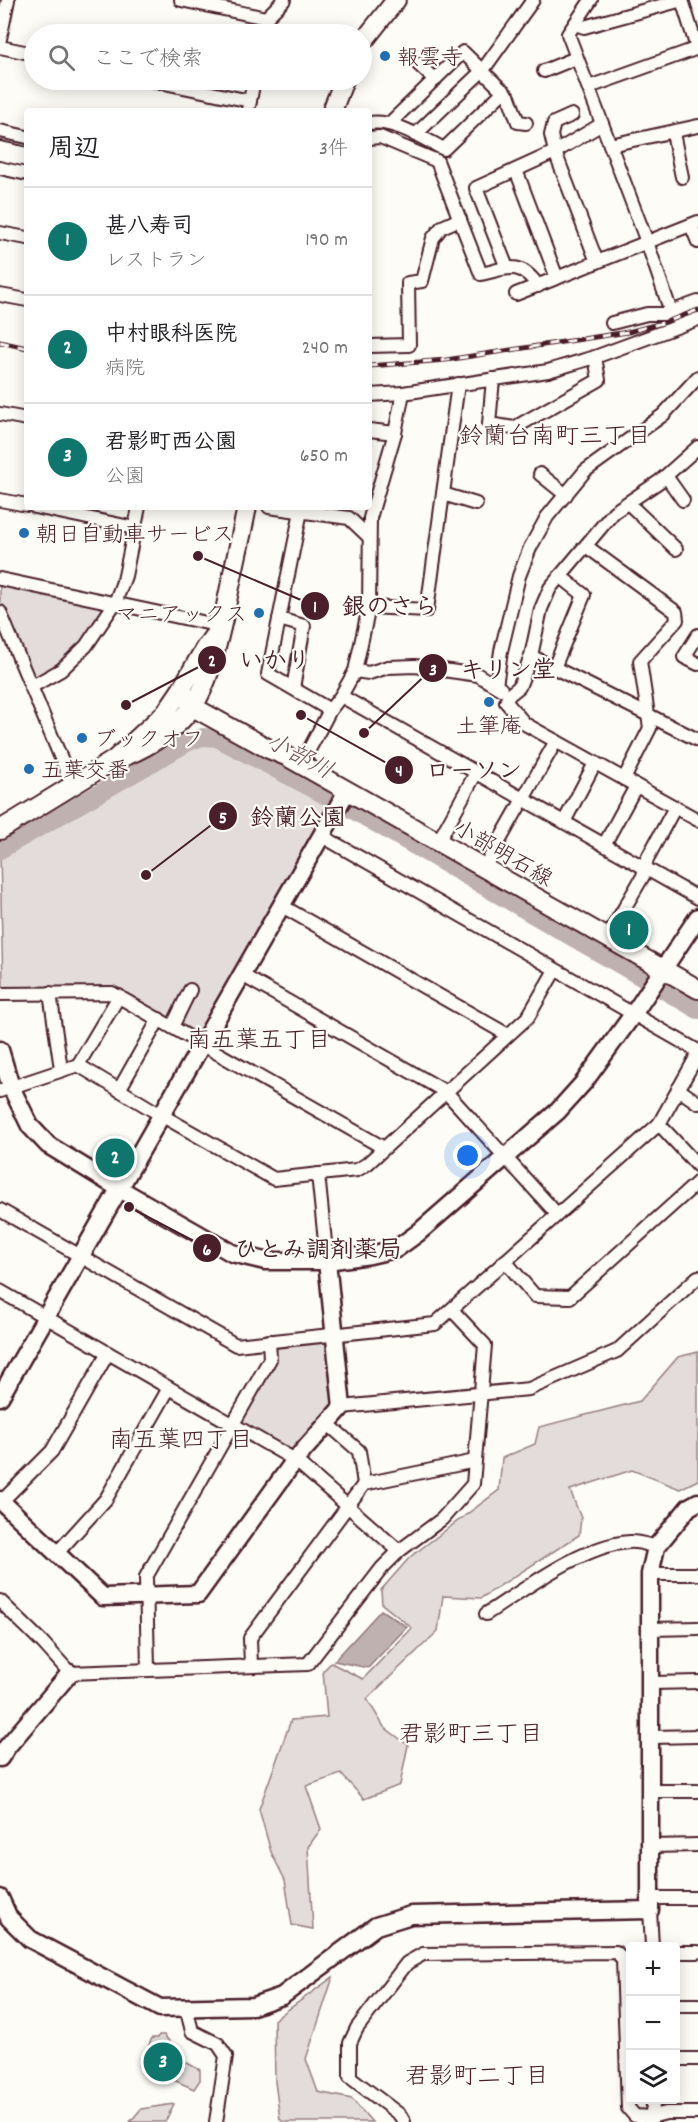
<!DOCTYPE html>
<html lang="ja">
<meta charset="utf-8">
<style>
:root{--surface:#fff;--page:#f2f2f2;--text:#202124;--muted:#757577;--line:#e0e0e0;--accent:#0f766e}
body{margin:0;font-family:Dekko,"Klee One",sans-serif;background:var(--page);color:var(--text)}
.controls{position:absolute;right:18px;bottom:18px;display:grid;overflow:hidden;border-radius:6px;box-shadow:0 3px 15px #0003}
.controls button{width:54px;height:54px;display:grid;place-items:center;padding:0;border:0;border-bottom:2px solid var(--line);background:var(--surface);color:var(--text);font:30px sans-serif}
.you{position:absolute;left:468px;top:1156px;width:21px;height:21px;margin:-15px;border:4px solid #fff;border-radius:50%;background:#1a73e8;box-shadow:0 0 0 9px #1a73e833}
.badge{display:grid;place-items:center;width:39px;height:39px;border-radius:50%;background:var(--accent);color:#fff;font-size:20px;font-weight:700}
.pin{position:absolute;translate:-50% -50%;border:3px solid #fff;box-shadow:0 2px 6px #0006}
.list{margin:0;padding:0;list-style:none}
h2{display:flex;justify-content:space-between;align-items:center;height:78px;margin:0;padding:0 24px;font-size:26px}
h2 small{font-size:20px;font-weight:400;color:var(--muted)}
.list li{display:grid;grid-template-columns:39px 1fr auto;gap:18px;align-items:center;box-sizing:border-box;height:108px;padding:0 24px;border-top:2px solid var(--line)}
.list b{display:block;font-size:22px;white-space:nowrap}
.list p{margin:0;font-size:20px;white-space:nowrap;color:var(--muted)}
.list em{font-size:20px;font-style:normal;color:var(--muted)}
.icon{flex:none;width:33px;height:33px;fill:none;stroke:currentColor;stroke-width:2;stroke-linecap:round;stroke-linejoin:round}
.map{position:relative;flex:none;width:698px;height:2122px;overflow:hidden}
.search{position:absolute;background:var(--surface);box-shadow:0 3px 15px #0003;left:24px;top:24px;width:348px;height:66px;display:flex;align-items:center;gap:15px;box-sizing:border-box;padding:0 21px;border-radius:33px;color:var(--muted);font-size:22px}
.panel{position:absolute;background:var(--surface);box-shadow:0 3px 15px #0003;left:24px;top:108px;width:348px;height:402px;border-radius:6px}
.map>svg:first-child{display:block}
.green{fill:#e3dcda;stroke:#967e82;stroke-width:1.5}
.water{fill:#c0b1b1;stroke:#91777b;stroke-width:1.5}
.lines{fill:none;stroke-linecap:round;stroke-linejoin:round}
.river{stroke:#c0b1b1;stroke-width:18}
.street-casing{stroke:#4a1f2b;stroke-width:16}
.secondary-casing{stroke:#4a1f2b;stroke-width:21}
.primary-casing{stroke:#4a1f2b;stroke-width:22}
.street{stroke:#fdfcf7;stroke-width:12}
.secondary{stroke:#fdfcf7;stroke-width:16}
.primary{stroke:#fdfcf7;stroke-width:18}
.rail-casing{stroke:#4a1f2b;stroke-width:5}
.rail{stroke:#fdfcf7;stroke-width:3;stroke-dasharray:9;stroke-linecap:butt}
.poi-dot{fill:#1f6fb2;stroke:#fdfcf7;stroke-width:2}
.labels{text-anchor:middle;stroke-width:4.5;stroke-linejoin:round;paint-order:stroke}
.poi-label{font-size:22px;fill:#4a1f2b;stroke:#fdfcf7;text-anchor:start}
.street-label{font-size:22px;fill:#4a1f2b;stroke:#fdfcf7}
.neighbourhood-label{font-size:24px;fill:#4a1f2b;stroke:#fdfcf7}
.water-label{font-size:24px;font-style:italic;fill:#73525a;stroke:#fdfcf7}
.leader{fill:none;stroke:#4a1f2b;stroke-width:2}
.callout-dot{fill:#4a1f2b;stroke:#fdfcf7;stroke-width:2}
.mark-label{font-size:18px;text-anchor:middle;font-weight:bold;fill:#fff}
.callout-label{font-size:24px;text-anchor:middle;font-weight:bold;fill:#4a1f2b;stroke:#fdfcf7;stroke-width:4.5;stroke-linejoin:round;paint-order:stroke}
</style>
<div class="map">
<svg width="698" height="2122" viewBox="0 0 698 2122">
<rect width="100%" height="100%" fill="#fdfcf7"/>
<filter id="ink" filterUnits="userSpaceOnUse"><feTurbulence type="fractalNoise" baseFrequency=".0167" numOctaves="2"/><feDisplacementMap in="SourceGraphic" scale="12" xChannelSelector="R" yChannelSelector="G"/><feConvolveMatrix kernelMatrix="1 2 1 2 8 2 1 2 1" color-interpolation-filters="sRGB"/></filter>
<g filter="url(#ink)">
<!-- green -->
<g class="green">
<polygon points="0,579 115,603 86,646 31,687 0,612"/>
<path d="M202,741L217,743L331,805L200,1036L110,987H3L0,856C41,831 84,809 126,786C152,771 175,752 202,741Z"/>
<polygon points="324,1339 329,1344 335,1406 297,1450 290,1451 243,1425 243,1418 274,1361 274,1351 280,1343"/>
<polygon points="698,1352 698,1480 680,1489 632,1470 570,1490 581,1518 579,1535 481,1598 443,1596 438,1631 367,1699 384,1727 408,1745 400,1785 364,1799 341,1774 306,1786 321,1829 308,1847 313,1929 292,1925 285,1880 271,1852 259,1809 291,1720 327,1717 323,1671 331,1663 363,1679 412,1628 382,1604 381,1590 410,1557 499,1490 502,1458 535,1444 539,1427 640,1401 678,1357"/>
<polygon points="333,1977 306,2059 318,2092 352,2099 372,2122 283,2122 280,2119 275,2082 274,2020"/>
<polygon points="159,2035 164,2035 173,2046 181,2050 180,2059 200,2070 200,2080 194,2089 140,2065 152,2038 158,2038"/>
<polygon points="174,2104 165,2122 130,2122 141,2109"/>
</g>
<!-- water -->
<polygon class="water" points="381,1610 407,1627 368,1668 334,1661"/>
<g class="lines">
<!-- river -->
<polyline class="river" points="0,850 187,743 202,737 217,738 349,808 698,1010"/>
<!-- street casing -->
<g class="street-casing">
<g id="street">
<polyline points="181,0 266,18"/>
<polyline points="591,0 568,34 647,242 671,312"/>
<polyline points="682,0 697,48"/>
<polyline points="575,24 584,27 682,0"/>
<polyline points="263,34 266,18 284,0"/>
<polyline points="0,39 8,0"/>
<polyline points="0,47 34,54"/>
<polyline points="418,64 435,80"/>
<polyline points="544,71 576,58"/>
<polyline points="150,80 250,101"/>
<polyline points="589,87 698,48"/>
<polyline points="248,111 254,80"/>
<polyline points="572,115 554,123 551,135 555,152 597,262"/>
<path d="M369,123C394,119 422,138 444,149L504,91"/>
<polyline points="389,124 463,52 509,97 518,122 526,123"/>
<polyline points="0,131 27,137"/>
<polyline points="673,133 682,177"/>
<polyline points="415,135 483,70 533,0"/>
<path d="M369,138L380,137L437,161L481,274C508,268 520,260 538,286"/>
<polyline points="610,145 698,126"/>
<polyline points="0,168 27,174"/>
<polyline points="516,170 557,278"/>
<polyline points="691,225 698,242"/>
<polyline points="0,233 27,238"/>
<polyline points="507,268 476,188 555,152 602,124"/>
<polyline points="516,294 698,222"/>
<polyline points="0,295 27,300"/>
<polyline points="612,323 647,314 665,314 698,302"/>
<polyline points="369,346 409,345 408,283 422,281 433,238 442,227 460,219"/>
<polyline points="493,379 489,424 514,428 599,380 595,357"/>
<polyline points="369,395 403,393"/>
<polyline points="0,414 27,419"/>
<polyline points="369,430 395,433"/>
<polyline points="698,447 660,481 614,512 550,588 541,609 531,656 519,687 509,695 506,702 525,724 698,820"/>
<polyline points="540,474 566,495"/>
<polyline points="666,476 683,500"/>
<polyline points="443,494 476,504"/>
<polyline points="0,500 27,505"/>
<polyline points="628,503 676,549"/>
<polyline points="35,507 135,528"/>
<polyline points="269,507 349,518 369,537"/>
<polyline points="301,511 268,674 330,710"/>
<polyline points="586,546 676,612 677,620 640,661 650,728 624,779"/>
<polyline points="0,579 221,626"/>
<polyline points="369,607 427,610 458,384"/>
<polyline points="0,612 73,787"/>
<polyline points="279,619 304,626 293,688"/>
<polyline points="698,635 684,657 698,664"/>
<polyline points="531,656 698,740"/>
<polyline points="554,668 584,595 560,576"/>
<polyline points="355,671 369,673 388,667 415,666 478,675 501,689"/>
<polyline points="496,686 501,651 519,576 530,548 547,517 585,471 663,415 698,377"/>
<polyline points="31,687 61,670 86,646 115,603 125,576 139,507"/>
<polyline points="341,696 698,898"/>
<polyline points="301,765 330,710 341,696 355,671 369,607 370,518 395,433 403,393 548,371 595,357 698,319"/>
<polyline points="564,822 595,763"/>
<polyline points="322,836 698,1051"/>
<polyline points="438,842 476,773"/>
<polyline points="604,845 636,786"/>
<polyline points="484,868 556,741"/>
<polyline points="282,906 508,1035"/>
<polyline points="607,938 643,876 647,859 675,807"/>
<polyline points="242,975 446,1092 557,1214"/>
<polyline points="50,993 61,1069"/>
<polyline points="0,994 112,993 384,1148"/>
<polyline points="172,1027 190,990"/>
<polyline points="78,1065 119,996"/>
<polyline points="678,1089 698,1103"/>
<polyline points="119,1090 159,1019"/>
<polyline points="0,1091 78,1065 161,1115 274,1179 357,1170 367,1164 528,1017 555,970"/>
<polyline points="659,1124 698,1166"/>
<polyline points="318,1174 327,1261"/>
<polyline points="0,1210 236,1345 435,1324 659,1124 698,1054"/>
<polyline points="505,1261 535,1296 570,1297 698,1182"/>
<polyline points="0,1291 295,1460 399,1551"/>
<polyline points="342,1407 529,1389 617,1351 698,1277"/>
<polyline points="327,1423 359,1451 364,1484"/>
<polyline points="2,1501 52,1451 108,1353"/>
<polyline points="57,1553 106,1499 169,1388"/>
<polyline points="650,1574 698,1574"/>
<polyline points="0,1601 43,1643 70,1673 308,1664 382,1568 399,1551 442,1519 473,1484 485,1345 452,1310"/>
<path d="M486,1614C525,1589 583,1545 629,1542C638,1541 648,1545 656,1547"/>
<polyline points="651,1629 698,1628"/>
<polyline points="251,1666 250,1638 364,1484 475,1461"/>
<polyline points="148,1669 146,1577 270,1359 269,1341"/>
<polyline points="652,1683 698,1682"/>
<polyline points="652,1737 698,1736"/>
<polyline points="651,1791 698,1791"/>
<polyline points="651,1846 698,1845"/>
<polyline points="650,1898 698,1898"/>
<polyline points="650,1910 652,1946"/>
<polyline points="676,1952 698,1952"/>
<polyline points="676,2005 698,2005"/>
<polyline points="186,2007 192,2031 218,2044 226,2056 216,2122"/>
<polyline points="676,2059 698,2059"/>
<polyline points="654,2100 651,2117 666,2113 698,2113"/>
<polyline points="404,2122 400,2115 350,2077 350,2043 357,2028 407,1963 423,1954 616,1952 623,1959 628,2108 635,2116 651,2117 651,2122"/>
</g>
</g>
<!-- secondary casing -->
<g class="secondary-casing">
<g id="secondary">
<polyline points="0,1050 11,1087 30,1126 48,1145 120,1189 232,1253 265,1261 327,1261 370,1255 396,1249 418,1233 558,1111 584,1082 634,1013 698,917"/>
<polyline points="0,1397 347,791"/>
<polyline points="0,1500 103,1597 198,1594 295,1460 342,1407 327,1261"/>
<polyline points="0,1758 7,1747 70,1673"/>
<polyline points="0,1898 9,1918 30,1939 160,2008 253,2006 282,1996 376,1926 411,1915 650,1910 650,1574 656,1547 689,1507 698,1502"/>
</g>
</g>
<!-- primary casing -->
<g class="primary-casing">
<g id="primary">
<polyline points="362,43 396,0"/>
<polyline points="332,111 344,80"/>
<polyline points="0,151 27,157"/>
<polyline points="181,690 193,707 269,749 286,756 698,989"/>
<path d="M123,757C150,746 175,731 193,706C210,682 218,639 225,611C232,576 240,542 247,507"/>
<polyline points="0,830 114,760 166,712 181,690 205,648 221,626"/>
</g>
</g>
<!-- street -->
<use href="#street" class="street"/>
<!-- secondary -->
<use href="#secondary" class="secondary"/>
<!-- primary -->
<use href="#primary" class="primary"/>
<!-- rail casing -->
<g class="rail-casing">
<g id="rail">
<polyline points="0,342 27,348"/>
<polyline points="369,366 446,360 628,332 666,322 698,310"/>
</g>
</g>
<!-- rail -->
<use href="#rail" class="rail"/>
</g>
</g>
<!-- markers -->
<g class="poi-dot">
<circle cx="385" cy="56" r="6"/>
<circle cx="24" cy="533" r="6"/>
<circle cx="259" cy="613" r="6"/>
<circle cx="489" cy="702" r="6"/>
<circle cx="82" cy="738" r="6"/>
<circle cx="29" cy="769" r="6"/>
</g>
<g class="labels">
<!-- poi labels -->
<g class="poi-label">
<text x="397" y="64">報雲寺</text>
<text x="36" y="541">朝日自動車サービス</text>
<text x="247" y="621" text-anchor="end">マニアックス</text>
<text x="489" y="733" text-anchor="middle">土筆庵</text>
<text x="94" y="746">ブックオフ</text>
<text x="41" y="777">五葉交番</text>
</g>
<!-- street labels -->
<g class="street-label">
<text transform="translate(504 852) rotate(30)" y="8">小部明石線</text>
</g>
<!-- neighbourhood labels -->
<g class="neighbourhood-label">
<text x="555" y="443">鈴蘭台南町三丁目</text>
<text x="259" y="1047">南五葉五丁目</text>
<text x="181" y="1447">南五葉四丁目</text>
<text x="471" y="1741">君影町三丁目</text>
<text x="477" y="2083">君影町二丁目</text>
</g>
<!-- water labels -->
<g class="water-label">
<text transform="translate(300 755) rotate(28)" y="8">小部川</text>
</g>
</g>
<!-- callouts -->
<path class="leader" d="M198 556L315 606M126 705L212 660M364 733L433 668M301 715L399 770M146 875L223 816M129 1207L207 1248"/>
<g class="callout-dot">
<circle cx="198" cy="556" r="6"/>
<circle cx="126" cy="705" r="6"/>
<circle cx="364" cy="733" r="6"/>
<circle cx="301" cy="715" r="6"/>
<circle cx="146" cy="875" r="6"/>
<circle cx="129" cy="1207" r="6"/>
<circle cx="315" cy="606" r="15"/>
<circle cx="212" cy="660" r="15"/>
<circle cx="433" cy="668" r="15"/>
<circle cx="399" cy="770" r="15"/>
<circle cx="223" cy="816" r="15"/>
<circle cx="207" cy="1248" r="15"/>
</g>
<g class="mark-label">
<text x="315" y="612">1</text>
<text x="212" y="666">2</text>
<text x="433" y="675">3</text>
<text x="399" y="776">4</text>
<text x="223" y="823">5</text>
<text x="207" y="1255">6</text>
</g>
<g class="callout-label">
<text x="390" y="614">銀のさら</text>
<text x="275" y="668">いかり</text>
<text x="508" y="677">キリン堂</text>
<text x="474" y="778">ローソン</text>
<text x="298" y="825">鈴蘭公園</text>
<text x="318" y="1257">ひとみ調剤薬局</text>
</g>
</svg>
<div class="controls">
<button>+</button>
<button>−</button>
<button><svg class="icon" aria-label="layers" viewBox="0 0 24 24"><path d="M12 4l9 5-9 5-9-5zM3 14l9 5 9-5"/></svg></button>
</div>
<div class="you"></div>
<div class="pin badge" style="left:629px;top:930px">1</div>
<div class="pin badge" style="left:115px;top:1158px">2</div>
<div class="pin badge" style="left:163px;top:2062px">3</div>
<div class="search"><svg class="icon" aria-label="search" viewBox="0 0 24 24"><circle cx="10" cy="10" r="6"/><path d="M15 15l6 6"/></svg>ここで検索</div>
<section class="panel">
<h2>周辺<small>3件</small></h2>
<ul class="list">
<li><span class="badge">1</span><div><b>甚八寿司</b><p>レストラン</p></div><em>190 m</em></li>
<li><span class="badge">2</span><div><b>中村眼科医院</b><p>病院</p></div><em>240 m</em></li>
<li><span class="badge">3</span><div><b>君影町西公園</b><p>公園</p></div><em>650 m</em></li>
</ul>
</section>
</div>
